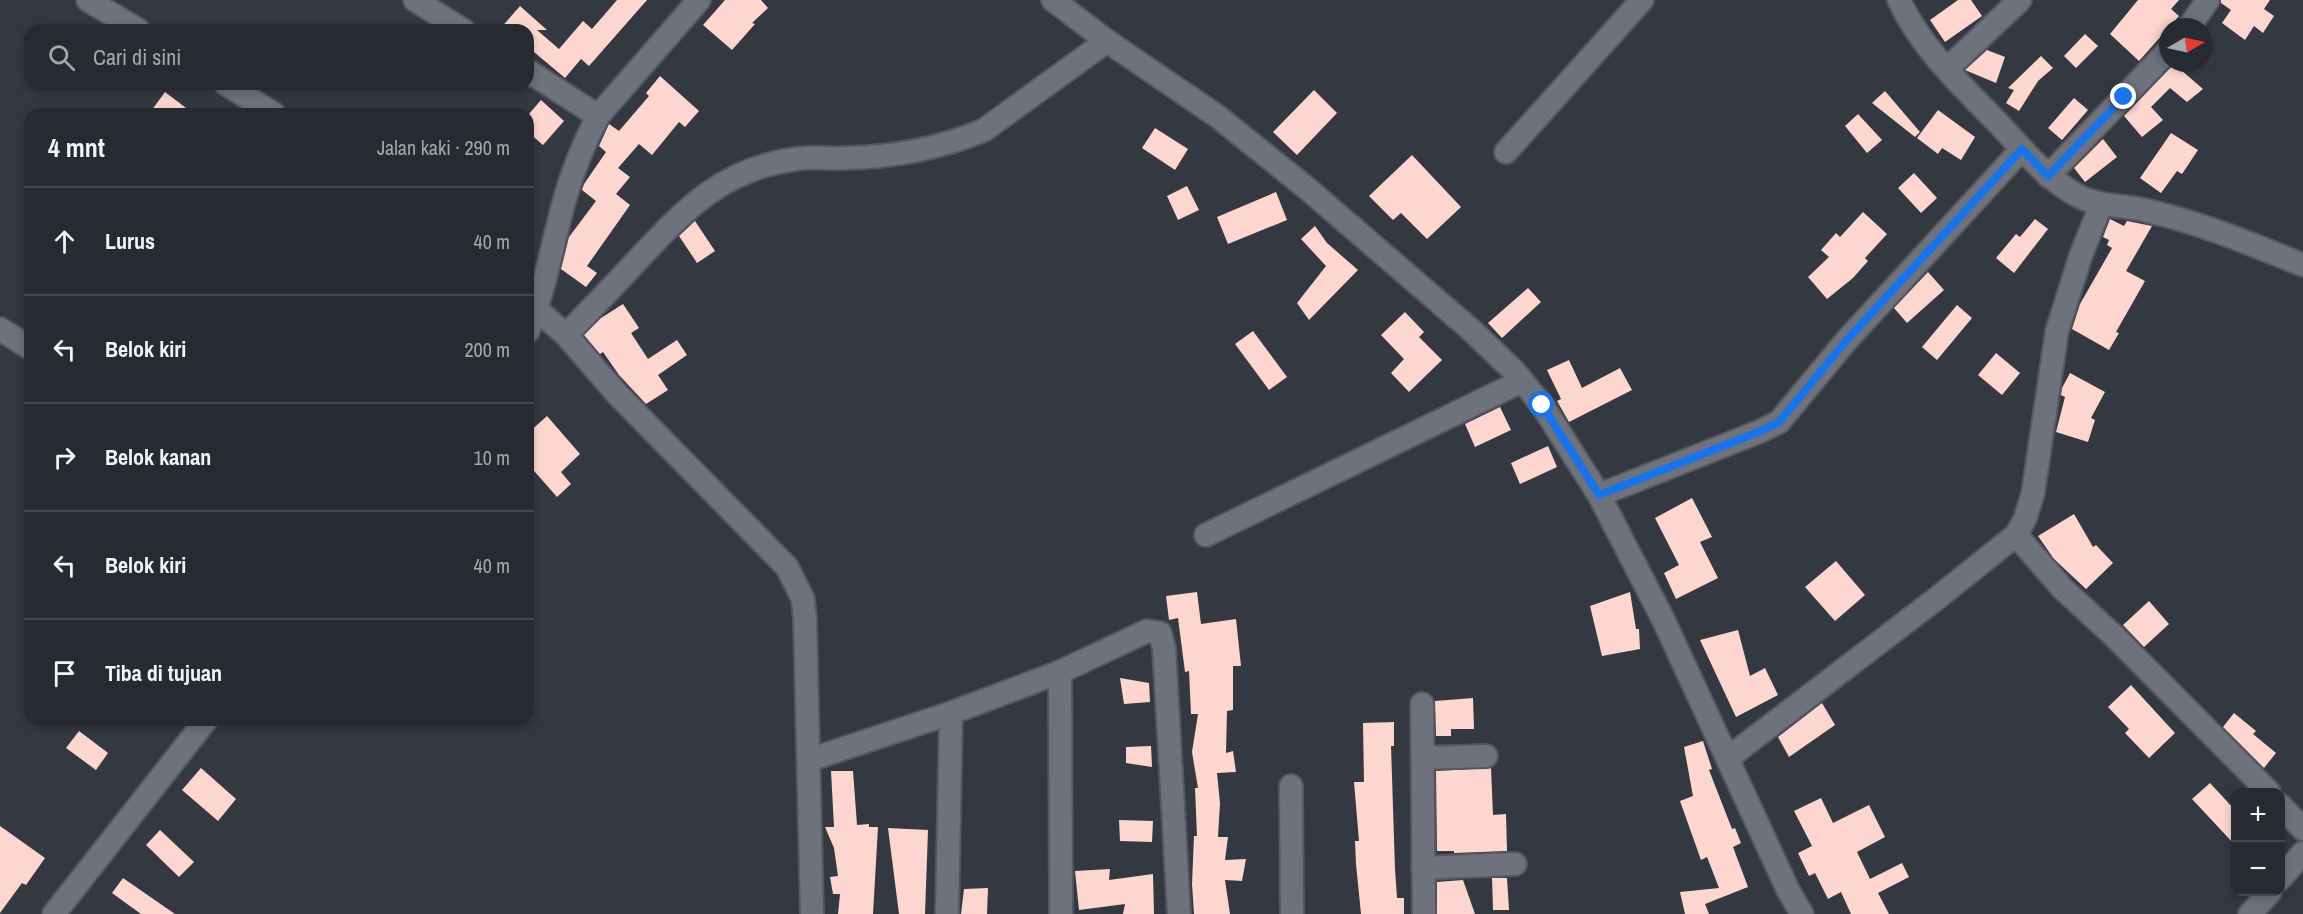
<!DOCTYPE html>
<html lang="id">
<meta charset="utf-8">
<style>
:root{--surface:#272a31;--page:#2f3239;--text:#f1f3f6;--muted:#a4a7ab;--line:#43464d}
body{margin:0;font-family:"Archivo Narrow",sans-serif;background:var(--page);color:var(--text)}
.controls{position:absolute;right:18px;bottom:18px;display:grid;overflow:hidden;border-radius:12px;box-shadow:0 3px 9px #0003}
.controls button{width:54px;height:54px;display:grid;place-items:center;padding:0;border:0;border-bottom:2px solid var(--line);background:var(--surface);color:var(--text);font:30px sans-serif}
.compass{position:absolute;left:2159px;top:18px;width:54px;height:54px;border-radius:50%;background:var(--surface);box-shadow:0 3px 9px #0003;rotate:81deg}
.stop{position:absolute;width:18px;height:18px;margin:-14px;border:4px solid #1a73e8;border-radius:50%;background:#fff}
.stop.end{background:#1a73e8;border-color:#fff;box-shadow:0 2px 6px #0008}
.list{margin:0;padding:0;list-style:none}
h2{display:flex;justify-content:space-between;align-items:center;height:78px;margin:0;padding:0 24px;font-size:26px}
h2 small{font-size:20px;font-weight:400;color:var(--muted)}
.list li{display:grid;grid-template-columns:39px 1fr auto;gap:18px;align-items:center;box-sizing:border-box;height:108px;padding:0 24px;border-top:2px solid var(--line)}
.list b{display:block;font-size:22px;white-space:nowrap}
.list em{font-size:20px;font-style:normal;color:var(--muted)}
.icon{flex:none;width:33px;height:33px;fill:none;stroke:currentColor;stroke-width:2;stroke-linecap:round;stroke-linejoin:round}
.map{position:relative;flex:none;width:2303px;height:914px;overflow:hidden}
.search{position:absolute;background:var(--surface);box-shadow:0 3px 9px #0003;left:24px;top:24px;width:510px;height:66px;display:flex;align-items:center;gap:15px;box-sizing:border-box;padding:0 21px;border-radius:18px;color:var(--muted);font-size:22px}
.panel{position:absolute;background:var(--surface);box-shadow:0 3px 9px #0003;left:24px;top:108px;width:510px;height:618px;border-radius:18px}
.map>svg:first-child{display:block}
.building{fill:#fed6d0}
.lines{fill:none;stroke-linecap:round;stroke-linejoin:round}
.minor-casing{stroke:#545760;stroke-width:26}
.minor{stroke:#6d727d;stroke-width:22}
.route{stroke:#1a73e8;stroke-width:8}
</style>
<div class="map">
<svg width="2303" height="914" viewBox="0 0 2303 914">
<rect width="100%" height="100%" fill="#343841"/>
<!-- building -->
<g class="building">
<polygon points="617,0 647,0 589,66 581,59 565,78 528,47 528,30 499,30 520,6 547,30 537,30 559,49 583,21 592,29"/>
<polygon points="725,0 761,0 768,8 752,23 755,24 732,50 703,25"/>
<polygon points="1958,0 1971,0 1982,16 1945,42 1930,20"/>
<polygon points="2138,0 2179,0 2171,9 2179,16 2139,61 2110,34"/>
<polygon points="2221,0 2270,0 2264,9 2274,16 2263,33 2254,26 2245,40 2222,23 2231,10 2221,3"/>
<polygon points="2085,34 2098,46 2076,68 2064,56"/>
<polygon points="1987,50 2005,57 1996,83 1965,70"/>
<polygon points="2041,56 2053,68 2038,81 2019,111 2006,103 2014,90 2008,88"/>
<polygon points="2174,64 2203,89 2187,102 2170,88 2151,107 2163,120 2142,137 2124,116"/>
<polygon points="660,76 699,111 685,127 679,122 652,155 639,144 618,168 630,177 616,194 630,205 587,266 597,273 586,287 561,269 569,237 596,201 582,190 584,184 606,152 599,146 609,124 619,131 649,96 646,93"/>
<polygon points="1314,90 1337,113 1297,155 1273,132"/>
<polygon points="1885,91 1920,132 1915,137 1872,103"/>
<polygon points="165,92 194,114 149,114"/>
<polygon points="2074,98 2088,110 2062,140 2048,128"/>
<polygon points="541,100 564,121 543,145 528,132 528,115"/>
<polygon points="1938,110 1975,137 1961,160 1942,148 1938,154 1917,138"/>
<polygon points="1858,114 1882,140 1867,153 1845,126"/>
<polygon points="1155,128 1188,149 1175,170 1142,148"/>
<polygon points="2171,133 2198,150 2182,174 2177,171 2161,193 2140,178"/>
<polygon points="2103,139 2117,157 2085,182 2074,168"/>
<polygon points="1412,155 1461,207 1427,239 1401,213 1393,220 1369,196"/>
<polygon points="1914,173 1937,198 1921,213 1898,188"/>
<polygon points="1187,186 1199,210 1178,220 1167,196"/>
<polygon points="1276,192 1287,220 1228,244 1217,217"/>
<polygon points="1863,212 1887,234 1865,258 1868,261 1853,278 1827,299 1808,277 1829,257 1821,250 1836,233 1840,237"/>
<polygon points="2035,219 2048,229 2014,273 1996,258 2016,234 2020,237"/>
<polygon points="2110,219 2124,226 2127,221 2152,226 2126,271 2145,281 2116,332 2119,333 2109,350 2072,329 2080,304 2112,248 2107,245 2109,240 2103,237"/>
<polygon points="695,221 715,251 697,263 679,236"/>
<polygon points="1315,226 1327,243 1358,270 1309,320 1297,303 1326,266 1301,239"/>
<polygon points="1928,272 1944,290 1907,323 1894,308"/>
<polygon points="1528,288 1541,302 1502,338 1488,323"/>
<polygon points="623,304 639,328 631,333 648,359 677,340 687,355 658,375 668,390 646,404 619,375 603,352 600,354 584,335 601,318"/>
<polygon points="1957,305 1972,318 1937,360 1922,347"/>
<polygon points="1405,312 1424,332 1419,337 1442,360 1409,392 1391,373 1404,359 1381,335"/>
<polygon points="1253,331 1287,377 1269,390 1235,344"/>
<polygon points="1996,353 2020,373 2002,395 1978,375"/>
<polygon points="1569,360 1582,388 1620,368 1632,390 1569,422 1557,401 1561,399 1547,370"/>
<polygon points="2070,373 2105,392 2091,418 2095,420 2088,442 2056,432 2065,397 2061,395 2062,388"/>
<polygon points="1500,407 1511,430 1475,447 1465,424"/>
<polygon points="547,416 580,454 561,472 571,484 557,497 528,464 528,433"/>
<polygon points="1548,446 1557,467 1520,484 1511,463"/>
<polygon points="1692,498 1712,537 1700,542 1718,578 1676,599 1664,573 1679,565 1655,518"/>
<polygon points="2074,514 2093,547 2096,545 2113,563 2086,589 2054,559 2038,536"/>
<polygon points="1836,561 1865,595 1835,621 1805,587"/>
<polygon points="1197,592 1201,624 1236,619 1241,666 1233,666 1233,710 1227,711 1226,753 1233,751 1236,772 1217,773 1220,803 1218,837 1228,837 1225,860 1246,859 1242,881 1225,880 1230,914 1194,914 1192,884 1194,836 1197,836 1195,788 1198,788 1192,752 1198,714 1191,714 1189,671 1185,672 1178,618 1169,620 1166,596"/>
<polygon points="1630,592 1636,629 1639,629 1640,649 1602,656 1590,606"/>
<polygon points="2149,601 2169,624 2144,647 2123,625"/>
<polygon points="1738,630 1750,676 1765,668 1778,695 1736,717 1700,640"/>
<polygon points="1120,678 1149,683 1150,702 1124,704"/>
<polygon points="2131,685 2175,733 2149,758 2125,733 2129,729 2108,707"/>
<polygon points="1473,698 1474,729 1451,729 1451,736 1436,736 1435,701"/>
<polygon points="1822,703 1835,725 1789,757 1778,737"/>
<polygon points="2234,713 2256,731 2253,734 2276,753 2264,768 2223,727"/>
<polygon points="1394,722 1394,746 1391,746 1395,869 1397,898 1404,898 1404,914 1361,914 1356,864 1355,841 1359,841 1354,782 1364,782 1363,723"/>
<polygon points="79,731 108,753 96,770 66,748"/>
<polygon points="1703,741 1712,769 1709,770 1732,829 1735,828 1741,843 1733,847 1748,887 1705,904 1709,914 1685,914 1680,892 1719,888 1707,857 1701,860 1680,801 1693,796 1684,747"/>
<polygon points="1151,746 1152,767 1126,763 1126,747"/>
<polygon points="201,768 236,799 218,821 182,790"/>
<polygon points="1491,768 1493,815 1506,814 1507,851 1454,853 1454,851 1437,851 1436,771"/>
<polygon points="831,771 853,771 857,825 869,824 869,827 878,827 873,914 838,914 840,894 833,894 830,877 838,876 834,848 825,827 834,827"/>
<polygon points="2210,783 2235,810 2235,845 2192,799"/>
<polygon points="1821,798 1833,823 1869,805 1885,837 1857,852 1870,879 1902,863 1909,877 1878,893 1889,914 1851,914 1841,892 1828,899 1815,873 1809,876 1798,853 1812,846 1794,811"/>
<polygon points="1119,820 1153,821 1152,842 1120,841"/>
<polygon points="0,826 45,858 26,885 22,883 0,913"/>
<polygon points="888,828 928,830 925,914 899,914"/>
<polygon points="160,830 194,862 179,877 146,845"/>
<polygon points="1110,869 1109,880 1153,874 1154,914 1123,914 1125,904 1079,910 1075,871"/>
<polygon points="123,878 175,914 141,914 112,893"/>
<polygon points="1492,878 1507,878 1509,910 1493,910"/>
<polygon points="1463,880 1475,914 1437,914 1437,882"/>
<polygon points="988,888 987,914 961,914 964,889"/>
</g>
<g class="lines">
<!-- minor casing -->
<g class="minor-casing">
<g id="minor">
<polyline points="88,0 138,30"/>
<polyline points="415,0 463,30"/>
<polyline points="1053,0 1107,41 1217,116 1309,190 1470,329 1514,371 1542,405 1599,495 1664,621 1788,890 1802,914"/>
<path d="M1899,0C1921,48 1961,85 1998,123C2024,151 2048,181 2082,198C2103,207 2123,205 2144,210C2199,222 2251,244 2303,265"/>
<polyline points="2189,27 2208,0"/>
<polyline points="1947,69 2020,0"/>
<polyline points="528,71 598,116"/>
<polyline points="226,84 274,114"/>
<polyline points="1506,152 1642,0"/>
<polyline points="2048,176 2168,51"/>
<polyline points="528,302 566,335 618,395 787,567 803,599 805,620 812,914"/>
<polyline points="0,329 30,348"/>
<path d="M528,331C545,289 552,245 564,202C572,172 584,143 598,116L699,0"/>
<path d="M566,335C588,312 611,289 632,266C682,213 719,169 796,159C813,156 829,159 846,158C892,157 942,148 984,130L1107,41"/>
<polyline points="1599,495 1761,431 1779,422 1846,341 2022,149"/>
<polyline points="1206,535 1522,381"/>
<polyline points="2016,535 2063,589 2113,635 2269,792"/>
<polyline points="1060,672 1061,914"/>
<polyline points="1422,704 1424,914"/>
<polyline points="1423,758 1486,756"/>
<polyline points="1728,758 1936,599 2016,535 2025,519 2033,493 2057,331 2081,255 2101,205"/>
<polyline points="809,760 951,713 1060,672 1147,631 1160,633 1164,648 1179,914"/>
<polyline points="1291,786 1292,914"/>
<polyline points="2280,805 2303,829"/>
<polyline points="1423,868 1515,864"/>
<polyline points="2280,879 2303,853"/>
<polyline points="54,914 206,720"/>
<polyline points="947,914 951,713"/>
<polyline points="2250,914 2270,892"/>
</g>
</g>
<!-- minor -->
<use href="#minor" class="minor"/>
</g>
<g class="lines">
<!-- route -->
<polyline class="route" points="1542,405 1599,495 1761,431 1779,422 1846,341 2022,149 2048,176 2124,97"/>
</g>
</svg>
<div class="controls">
<button>+</button>
<button>−</button>
</div>
<svg class="compass" viewBox="-18 -18 36 36"><path d="M0-13l5 13h-10z" fill="#e53935"/><path d="M0 13l5-13h-10z" fill="#a4a7ab"/></svg>
<div class="stop" style="left:1542px;top:405px"></div>
<div class="stop end" style="left:2124px;top:97px"></div>
<div class="search"><svg class="icon" aria-label="search" viewBox="0 0 24 24"><circle cx="10" cy="10" r="6"/><path d="M15 15l6 6"/></svg>Cari di sini</div>
<section class="panel">
<h2>4 mnt<small>Jalan kaki · 290 m</small></h2>
<ul class="list">
<li><svg class="icon" aria-label="ahead" viewBox="0 0 24 24"><path d="M12 20V5M6 11l6-6 6 6"/></svg><div><b>Lurus</b></div><em>40 m</em></li>
<li><svg class="icon" aria-label="left" viewBox="0 0 24 24"><path d="M17 20v-9H6M10 6l-5 5 5 5"/></svg><div><b>Belok kiri</b></div><em>200 m</em></li>
<li><svg class="icon" aria-label="right" viewBox="0 0 24 24"><path d="M7 20v-9h11M14 6l5 5-5 5"/></svg><div><b>Belok kanan</b></div><em>10 m</em></li>
<li><svg class="icon" aria-label="left" viewBox="0 0 24 24"><path d="M17 20v-9H6M10 6l-5 5 5 5"/></svg><div><b>Belok kiri</b></div><em>40 m</em></li>
<li><svg class="icon" aria-label="arrive" viewBox="0 0 24 24"><path d="M6 21V4h12l-3 4 3 4H6"/></svg><div><b>Tiba di tujuan</b></div></li>
</ul>
</section>
</div>
